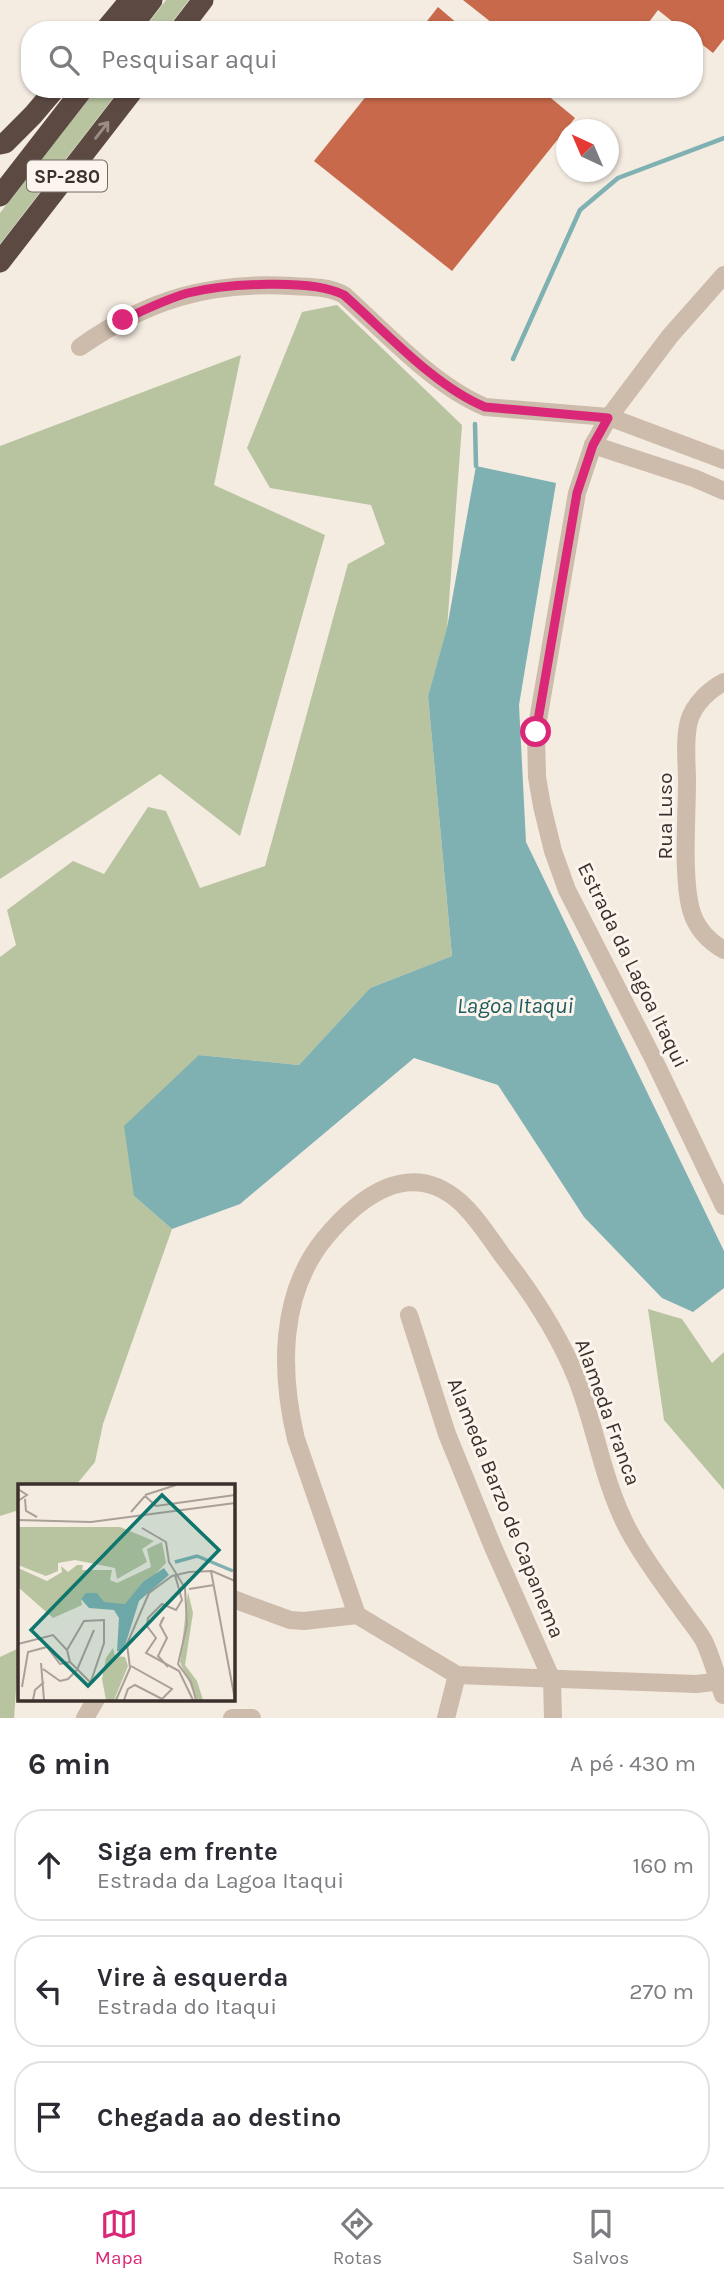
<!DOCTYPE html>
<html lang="pt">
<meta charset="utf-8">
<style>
:root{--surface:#fff;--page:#f2f2f3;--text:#2b2b33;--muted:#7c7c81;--line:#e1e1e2;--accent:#db2777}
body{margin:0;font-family:Karla,sans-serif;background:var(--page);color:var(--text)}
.compass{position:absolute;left:556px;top:119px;width:63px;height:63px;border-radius:50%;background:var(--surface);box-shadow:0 2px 5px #0004;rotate:316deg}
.stop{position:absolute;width:21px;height:21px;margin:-16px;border:5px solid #db2777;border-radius:50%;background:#fff}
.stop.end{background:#db2777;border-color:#fff;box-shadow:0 2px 7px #0008}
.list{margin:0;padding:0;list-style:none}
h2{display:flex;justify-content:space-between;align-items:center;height:91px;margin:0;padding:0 28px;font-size:30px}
h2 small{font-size:23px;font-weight:400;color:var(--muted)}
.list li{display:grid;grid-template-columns:46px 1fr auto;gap:21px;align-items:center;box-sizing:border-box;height:112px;margin:0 14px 14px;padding:0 14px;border:2px solid var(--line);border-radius:28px}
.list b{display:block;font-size:26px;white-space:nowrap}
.list p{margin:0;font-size:23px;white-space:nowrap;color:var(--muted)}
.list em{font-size:23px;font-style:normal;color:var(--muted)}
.icon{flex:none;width:38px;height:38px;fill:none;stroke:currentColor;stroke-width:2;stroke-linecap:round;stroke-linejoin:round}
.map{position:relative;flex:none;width:724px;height:1718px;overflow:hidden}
.search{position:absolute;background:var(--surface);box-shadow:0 2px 5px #0004;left:21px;right:21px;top:21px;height:77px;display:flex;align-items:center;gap:18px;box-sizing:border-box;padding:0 24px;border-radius:28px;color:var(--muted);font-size:26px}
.sheet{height:469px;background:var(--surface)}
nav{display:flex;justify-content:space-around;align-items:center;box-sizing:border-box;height:98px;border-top:2px solid var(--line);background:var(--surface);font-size:19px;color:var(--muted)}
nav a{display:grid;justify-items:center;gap:4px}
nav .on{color:var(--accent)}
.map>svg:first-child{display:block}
.green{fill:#b8c4a0}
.water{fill:#7fb0b2}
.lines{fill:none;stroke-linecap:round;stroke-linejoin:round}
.stream{stroke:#7fb0b2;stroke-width:4.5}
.building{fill:#c8694b}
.minor{stroke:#cdbbac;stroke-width:18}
.highway{stroke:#5c4a42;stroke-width:21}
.oneway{stroke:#9c8e87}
.route{stroke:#db2777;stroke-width:9}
.labels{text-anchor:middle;stroke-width:6;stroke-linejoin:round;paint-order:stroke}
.shield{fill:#fbf5ee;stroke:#756b66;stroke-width:2}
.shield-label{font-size:19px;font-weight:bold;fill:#3b302b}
.street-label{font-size:21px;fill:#3b302b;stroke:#fbf5ee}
.water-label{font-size:23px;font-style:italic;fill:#1f5a5e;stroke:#fbf5ee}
.inset-river{fill:none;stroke:#7fb0b2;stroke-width:3.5}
.inset-road{fill:none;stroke:#aaa098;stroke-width:2}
.view{fill:#0f766e;fill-opacity:0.15;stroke:#0f766e;stroke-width:3.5}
.inset-edge{fill:none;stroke:#3b302b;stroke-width:3.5}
</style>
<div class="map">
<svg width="724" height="1718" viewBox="0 0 724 1718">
<rect width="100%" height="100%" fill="#f4ebe1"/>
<!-- green -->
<g class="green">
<polygon points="166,0 189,0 166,30 143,30"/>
<polygon points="96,89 120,89 0,244 0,213"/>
<polygon points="337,305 462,425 447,629 428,696 452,956 370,988 299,1065 199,1055 134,1196 172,1229 103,1424 95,1462 76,1485 19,1485 19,1510 0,1516 0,957 16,945 7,910 73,861 104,874 148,807 166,811 200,888 265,866 348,564 385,544 371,505 270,488 247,448 302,312"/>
<polygon points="241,355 214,485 325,535 240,836 160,774 0,879 0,446"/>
<polygon points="648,1309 682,1319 712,1363 724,1352 724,1490 664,1420"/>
<polygon points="19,1648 14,1718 0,1718 0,1657"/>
</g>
<!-- water -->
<polygon class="water" points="476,466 556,483 519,705 526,842 724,1251 724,1288 693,1312 662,1298 584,1217 498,1085 414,1058 240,1204 172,1229 134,1196 124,1126 199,1055 299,1065 370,988 452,956 428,696 447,628"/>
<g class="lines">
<!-- stream -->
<g class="stream">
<polyline points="513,359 580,210 618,178 724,138"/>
<polyline points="475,424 476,466"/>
</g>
</g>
<!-- building -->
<g class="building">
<polygon points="463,0 724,0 724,39 713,53 694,38 694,30 683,30 658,10 643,30 501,30"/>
<polygon points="438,7 465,30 420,30"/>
<polygon points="372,89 540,89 575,118 452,271 314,161"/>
</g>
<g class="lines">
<!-- minor -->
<g class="minor">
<polyline points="724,275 670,336 609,417 593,445 577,493 536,732 537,777 542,806 553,851 567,890 654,1060 724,1206"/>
<path d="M80,347C147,300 209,281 292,286C309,287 328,286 344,295C385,332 434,386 485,407L609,417L724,460"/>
<polyline points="593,445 694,478 724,491"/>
<path d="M724,682C709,690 694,704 689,721C684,740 687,762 687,781C687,817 682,876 691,910C696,927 708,941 724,950"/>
<polyline points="409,1315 447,1434 493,1547 552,1680 553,1718"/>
<polyline points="233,1599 290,1620 304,1621 357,1615"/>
<path d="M357,1615L296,1439C280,1372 279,1294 325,1238C359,1197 409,1158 459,1201C476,1216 489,1237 502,1255C531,1292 558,1333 576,1377C596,1427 603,1483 629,1531C644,1559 664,1585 682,1610C689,1620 698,1630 704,1641C712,1658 717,1677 723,1695"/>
<polyline points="357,1615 457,1675 696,1684 724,1681"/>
<polyline points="85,1718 96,1699"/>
<polyline points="232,1718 252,1718"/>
<polyline points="446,1718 457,1675"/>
</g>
<!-- highway -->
<g class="highway">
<polyline points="105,30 130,0"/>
<polyline points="129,30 152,0"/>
<polyline points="180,30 203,0"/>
<polyline points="0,144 5,143 33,115 55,89"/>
<polyline points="0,196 83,89"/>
<polyline points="0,262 134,89"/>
</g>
</g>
<!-- one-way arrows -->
<defs><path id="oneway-shaft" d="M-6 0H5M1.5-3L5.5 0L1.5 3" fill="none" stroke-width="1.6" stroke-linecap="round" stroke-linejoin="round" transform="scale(1.75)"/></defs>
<use class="oneway" href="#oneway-shaft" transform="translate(102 130) rotate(-52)"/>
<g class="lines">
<!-- route -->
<path class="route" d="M123,320C144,310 166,299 188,293C224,284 312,278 344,295C385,331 434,386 485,407L608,418L593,445L577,493L536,732"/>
</g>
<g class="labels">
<!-- shield labels -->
<rect class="shield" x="27" y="160.5" width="80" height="31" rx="5"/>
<g class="shield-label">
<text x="67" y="183">SP-280</text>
</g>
<!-- street labels -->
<g class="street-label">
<text transform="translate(665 816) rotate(-90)" y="7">Rua Luso</text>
<text transform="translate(633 965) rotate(64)" y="7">Estrada da Lagoa Itaqui</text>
<text transform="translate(608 1412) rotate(70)" y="7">Alameda Franca</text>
<text transform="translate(506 1508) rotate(68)" y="7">Alameda Barzo de Capanema</text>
</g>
<!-- water labels -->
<g class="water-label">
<text x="515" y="1013">Lagoa Itaqui</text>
</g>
</g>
<!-- overview -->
<g transform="translate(18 1484)">
<rect width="217" height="217" fill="#f4ebe1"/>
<path d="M0,43H102L136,57L124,65L129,78L99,95L97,84L57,76L40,79V87L28,92L0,81ZM144,58L148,79L107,121L63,115L64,121L35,134L0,103V84L29,97L44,88L43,82L50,88L59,81H65L64,86H94L92,96L99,99L133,83L129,65ZM170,108L175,129L167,181L179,197L185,216H179L162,178ZM95,164L97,172L107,173L110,182L96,216H88L84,195L88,174Z" fill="#b8c4a0"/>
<path d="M146,84L151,91L121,117L105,168L99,167L101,134L96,126L71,124L63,115L68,109H79L86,118L107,120L125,98Z" fill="#7fb0b2"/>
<path class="inset-river" d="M157,78L179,72L215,87"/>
<path class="inset-road" d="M0,5L9,11L0,17M127,11L158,1M127,12L138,22L217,11M7,15L8,27L19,33M113,28L127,12M0,36L73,38L217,19M124,44L148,58L151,78L167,104L169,141L160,180L173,198L178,216M193,87L217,216M157,91L164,116L158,126L144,120L130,134L129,142L138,154L128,169L161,187L175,216M171,105L196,101M143,138L146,133L142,141L149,154L140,172L150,183M0,160L35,151L49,166L52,178L73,199M49,166L66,137L86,136V159L72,200M23,179L26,216M25,185L42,197L50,195L59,186L76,146M4,203L10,168L29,163L42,180L52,178M15,216L17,206L26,198M98,216L112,184L109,160L131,109L154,92L171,88L194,87L217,97M106,216L110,205L117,201L144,215L154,205L113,182"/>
<path class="view" d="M144,11L201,66L70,202L13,146Z"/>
<rect width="217" height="217" class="inset-edge"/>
</g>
</svg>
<svg class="compass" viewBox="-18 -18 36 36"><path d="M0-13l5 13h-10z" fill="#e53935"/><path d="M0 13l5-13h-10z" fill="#7c7c81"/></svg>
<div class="stop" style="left:536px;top:732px"></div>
<div class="stop end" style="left:123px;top:320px"></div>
<div class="search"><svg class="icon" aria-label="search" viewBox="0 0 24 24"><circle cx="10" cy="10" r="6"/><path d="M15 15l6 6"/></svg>Pesquisar aqui</div>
</div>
<section class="sheet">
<h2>6 min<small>A pé · 430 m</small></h2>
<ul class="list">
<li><svg class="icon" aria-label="ahead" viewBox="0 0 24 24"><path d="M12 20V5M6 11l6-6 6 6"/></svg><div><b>Siga em frente</b><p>Estrada da Lagoa Itaqui</p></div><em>160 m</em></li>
<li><svg class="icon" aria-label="left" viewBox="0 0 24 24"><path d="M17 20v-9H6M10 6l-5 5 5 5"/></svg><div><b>Vire à esquerda</b><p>Estrada do Itaqui</p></div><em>270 m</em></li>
<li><svg class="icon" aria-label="arrive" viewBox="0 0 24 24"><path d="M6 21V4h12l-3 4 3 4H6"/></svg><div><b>Chegada ao destino</b></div></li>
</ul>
</section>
<nav>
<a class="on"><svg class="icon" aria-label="map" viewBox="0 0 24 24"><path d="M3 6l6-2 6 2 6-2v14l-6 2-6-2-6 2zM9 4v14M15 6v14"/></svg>Mapa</a>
<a><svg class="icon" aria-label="directions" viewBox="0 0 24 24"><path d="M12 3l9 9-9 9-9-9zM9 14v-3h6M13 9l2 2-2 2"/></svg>Rotas</a>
<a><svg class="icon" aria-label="saved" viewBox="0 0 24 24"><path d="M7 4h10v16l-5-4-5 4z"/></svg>Salvos</a>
</nav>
